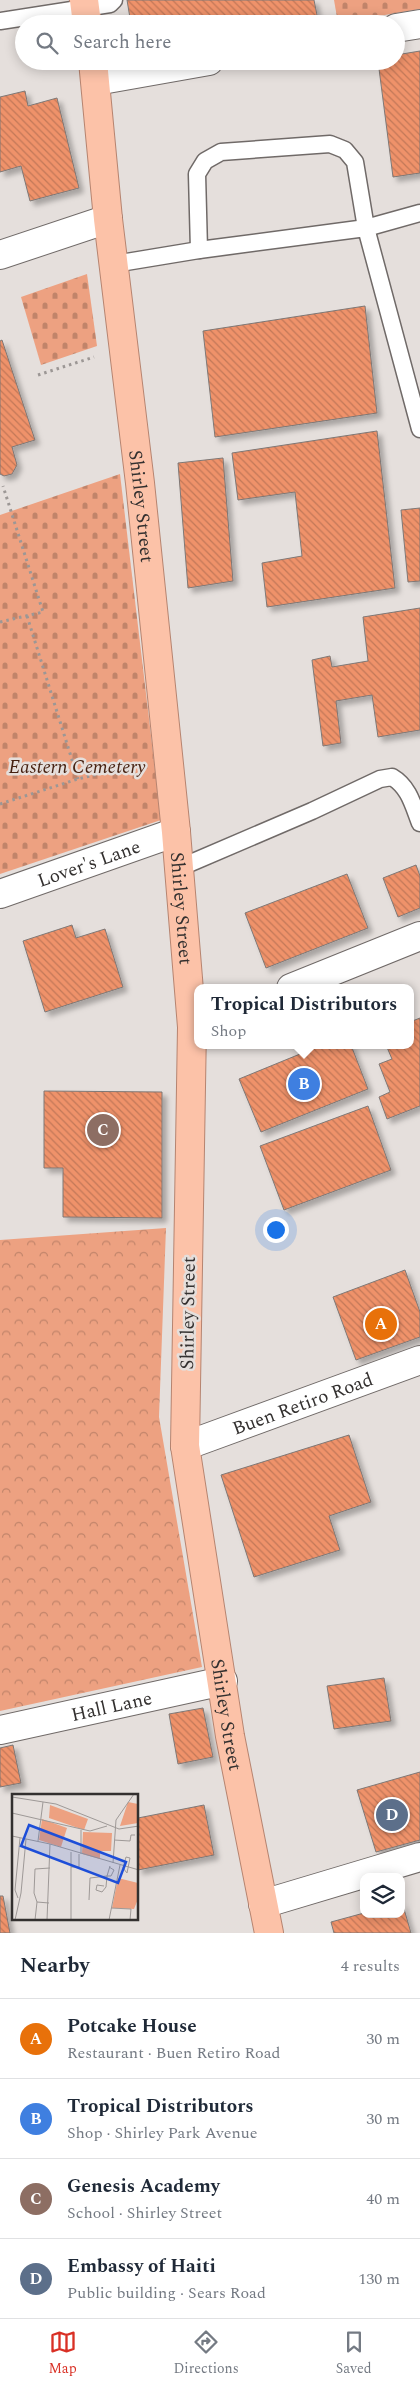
<!DOCTYPE html>
<meta charset="utf-8">
<style>
:root{--surface:#fff;--page:#f2f2f3;--text:#1f2937;--muted:#747a83;--line:#e0e1e3;--accent:#d93025}
body{margin:0;font-family:Spectral,serif;background:var(--page);color:var(--text)}
.controls{position:absolute;right:15px;bottom:15px;display:grid;overflow:hidden;border-radius:10px;box-shadow:0 2px 12px #0003}
.controls button{width:45px;height:45px;display:grid;place-items:center;padding:0;border:0;border-bottom:1px solid var(--line);background:var(--surface);color:var(--text);font:25px sans-serif}
.you{position:absolute;left:275px;top:1229px;width:18px;height:18px;margin:-12px;border:4px solid #fff;border-radius:50%;background:#1a73e8;box-shadow:0 0 0 8px #1a73e833}
.badge{display:grid;place-items:center;width:32px;height:32px;border-radius:50%;background:var(--accent);color:#fff;font-size:16px;font-weight:700}
.pin{position:absolute;translate:-50% -50%;border:2px solid #fff;box-shadow:0 1px 5px #0006}
.popup{position:absolute;left:194px;top:984px;width:220px;height:65px;box-sizing:border-box;display:grid;place-content:center;border-radius:10px;background:var(--surface);filter:drop-shadow(0 1px 4px #0005);font-size:16px;white-space:nowrap;color:var(--muted)}
.popup b{font-size:19px;color:var(--text)}
.popup::after{content:'';position:absolute;left:50%;top:100%;margin-left:-10px;border:10px solid transparent;border-top-color:var(--surface)}
.list{margin:0;padding:0;list-style:none}
h2{display:flex;justify-content:space-between;align-items:center;height:65px;margin:0;padding:0 20px;font-size:21px}
h2 small{font-size:16px;font-weight:400;color:var(--muted)}
.list li{display:grid;grid-template-columns:32px 1fr auto;gap:15px;align-items:center;box-sizing:border-box;height:80px;padding:0 20px;border-top:1px solid var(--line)}
.list b{display:block;font-size:19px;white-space:nowrap}
.list p{margin:0;font-size:16px;white-space:nowrap;color:var(--muted)}
.list em{font-size:16px;font-style:normal;color:var(--muted)}
.icon{flex:none;width:28px;height:28px;fill:none;stroke:currentColor;stroke-width:2;stroke-linecap:round;stroke-linejoin:round}
.map{position:relative;flex:none;width:420px;height:1933px;overflow:hidden}
.search{position:absolute;background:var(--surface);box-shadow:0 2px 12px #0003;left:15px;right:15px;top:15px;height:55px;display:flex;align-items:center;gap:12px;box-sizing:border-box;padding:0 18px;border-radius:28px;color:var(--muted);font-size:19px}
.sheet{height:385px;background:var(--surface)}
nav{display:flex;justify-content:space-around;align-items:center;box-sizing:border-box;height:70px;border-top:1px solid var(--line);background:var(--surface);font-size:14px;color:var(--muted)}
nav a{display:grid;justify-items:center;gap:2px}
nav .on{color:var(--accent)}
.map>svg:first-child{display:block}
.forest{fill:url(#forest-crowns)}
.cemetery{fill:url(#cemetery-stones)}
.building{fill:url(#building-back-hatch);stroke:#7e7876;filter:url(#shadow)}
.lines{fill:none;stroke-linecap:round;stroke-linejoin:round}
.service-casing{stroke:#706a68;stroke-width:19}
.minor-casing{stroke:#706a68;stroke-width:30}
.tertiary-casing{stroke:#706a68;stroke-width:30}
.secondary-casing{stroke:#706a68;stroke-width:30}
.trunk-casing{stroke:#b68470;stroke-width:30}
.path{stroke:#9c9795;stroke-width:3;stroke-dasharray:2.5 4;stroke-linecap:butt}
.service{stroke:#fff;stroke-width:16}
.minor{stroke:#fff;stroke-width:28}
.tertiary{stroke:#fff;stroke-width:28}
.secondary{stroke:#fff;stroke-width:28}
.trunk{stroke:#fcc2a8;stroke-width:28}
.labels{text-anchor:middle;stroke-width:5;stroke-linejoin:round;paint-order:stroke}
.street-label{font-size:19px;fill:#33302f;stroke:#e5dfdc}
.park-label{font-size:19px;font-style:italic;fill:#462111;stroke:#e5dfdc}
.inset-road{fill:none;stroke:#9e9997;stroke-width:1}
.view{fill:#1d4ed8;fill-opacity:0.15;stroke:#1d4ed8;stroke-width:2.5}
.inset-edge{fill:none;stroke:#33302f;stroke-width:2.5}
</style>
<div class="map">
<svg width="420" height="1933" viewBox="0 0 420 1933">
<defs>
<pattern id="forest-crowns" width="20" height="18" patternUnits="userSpaceOnUse" patternTransform="scale(1.25)"><rect width="20" height="18" fill="#eda181"/><path d="M2 6a3 3 0 1 1 6 0M12 15a3 3 0 1 1 6 0" fill="none" stroke="#c1846a"/></pattern>
<pattern id="cemetery-stones" width="16" height="16" patternUnits="userSpaceOnUse" patternTransform="scale(1.25)"><rect width="16" height="16" fill="#eda181"/><path d="M2 7V4a2 2 0 0 1 4 0v3zM10 15v-3a2 2 0 0 1 4 0v3z" fill="#c1846a"/></pattern>
<pattern id="building-back-hatch" width="6" height="6" patternUnits="userSpaceOnUse" patternTransform="scale(1.25)"><rect width="6" height="6" fill="#ef926a"/><path d="M-1 5l2 2M0 0l6 6M5-1l2 2" fill="none" stroke="#c27858"/></pattern>
<filter id="shadow"><feDropShadow dx="4.5" dy="4.5" stdDeviation="2.5" flood-color="#0004"/></filter>
</defs>
<rect width="100%" height="100%" fill="#e5dfdc"/>
<!-- forest -->
<polygon class="forest" points="166,1228 159,1417 202,1667 0,1711 0,1240"/>
<!-- cemetery -->
<g class="cemetery">
<polygon points="334,0 420,0 420,9 338,23"/>
<polygon points="87,274 97,346 41,365 21,297"/>
<polygon points="120,474 161,820 0,874 0,515"/>
</g>
<!-- building -->
<g class="building">
<polygon points="127,0 314,0 318,20 298,24 131,24"/>
<polygon points="420,51 420,173 393,177 378,61 396,61 396,55"/>
<polygon points="25,91 28,106 57,98 79,188 30,201 21,166 0,172 0,97"/>
<polygon points="365,306 377,413 215,437 203,331"/>
<polygon points="2,340 35,440 12,447 17,465 12,474 4,476 0,474 0,341"/>
<polygon points="377,431 395,588 267,607 262,563 302,556 295,492 238,500 232,453"/>
<polygon points="223,458 233,581 188,588 178,463"/>
<polygon points="420,508 420,581 408,582 401,510"/>
<polygon points="420,608 420,730 378,737 372,695 336,701 341,743 323,746 312,660 330,656 332,667 368,661 363,617"/>
<polygon points="416,865 420,876 420,908 398,917 383,878"/>
<polygon points="347,874 368,928 266,968 245,913"/>
<polygon points="72,925 76,938 105,929 123,987 45,1012 23,941"/>
<polygon points="420,1018 420,1106 387,1119 379,1097 390,1092 379,1064 392,1059 386,1045 410,1045 410,1022"/>
<polygon points="322,1045 351,1045 368,1089 261,1132 239,1079"/>
<polygon points="44,1091 162,1092 162,1218 63,1217 63,1168 44,1168"/>
<polygon points="368,1106 391,1170 284,1210 260,1146"/>
<polygon points="405,1270 420,1312 420,1337 356,1360 333,1297"/>
<polygon points="349,1435 371,1502 329,1516 340,1550 254,1577 221,1475"/>
<polygon points="384,1678 391,1721 334,1729 327,1686"/>
<polygon points="203,1708 213,1757 178,1764 169,1714"/>
<polygon points="13,1745 21,1783 0,1787 0,1748"/>
<polygon points="420,1772 420,1840 376,1852 357,1790"/>
<polygon points="204,1805 214,1855 138,1870 138,1818"/>
<polygon points="0,1896 3,1896 10,1933 0,1933"/>
<polygon points="402,1902 411,1933 334,1933 331,1922 364,1913 401,1914"/>
</g>
<g class="lines">
<!-- service casing -->
<g class="service-casing">
<g id="service">
<polyline points="0,21 110,4 114,0"/>
<polyline points="199,250 197,174 205,161 221,152 330,144 345,150 355,162 366,228 420,213"/>
<polyline points="114,264 199,250 366,228 420,429"/>
<path d="M179,868L312,811L380,779L392,777C409,787 413,805 420,823"/>
</g>
</g>
<!-- minor casing -->
<g class="minor-casing">
<g id="minor">
<polyline points="396,28 420,24"/>
<polyline points="96,81 209,61"/>
<path id="s1" d="M0,894L176,832"/>
<polyline points="291,988 420,936"/>
<path id="s2" d="M185,1446L420,1360"/>
<path id="s3" d="M0,1730L223,1681"/>
</g>
</g>
<!-- tertiary casing -->
<g class="tertiary-casing">
<polyline id="tertiary" points="263,1904 420,1857"/>
</g>
<!-- secondary casing -->
<g class="secondary-casing">
<polyline id="secondary" points="0,255 108,219"/>
</g>
<!-- trunk casing -->
<g class="trunk-casing">
<g id="trunk">
<polyline points="84,0 87,24"/>
<path id="s4" d="M93,61L108,219L140,483L176,832L192,1027L185,1446L230,1736L269,1933"/>
</g>
</g>
<!-- path -->
<g class="path">
<polyline points="38,375 94,357"/>
<polyline points="27,616 78,779"/>
<polyline points="0,622 43,612 3,486"/>
<polyline points="0,804 78,779 139,764"/>
</g>
<!-- service -->
<use href="#service" class="service"/>
<!-- minor -->
<use href="#minor" class="minor"/>
<!-- tertiary -->
<use href="#tertiary" class="tertiary"/>
<!-- secondary -->
<use href="#secondary" class="secondary"/>
<!-- trunk -->
<use href="#trunk" class="trunk"/>
</g>
<g class="labels">
<!-- street labels -->
<g class="street-label">
<text dy="7" stroke="none"><textPath href="#s4" startOffset="448">Shirley Street</textPath></text>
<text dy="7" stroke="none"><textPath href="#s1" startOffset="94">Lover's Lane</textPath></text>
<text dy="7" stroke="none"><textPath href="#s4" startOffset="852">Shirley Street</textPath></text>
<text transform="translate(187 1313) rotate(-89)" y="7">Shirley Street</text>
<text dy="7" stroke="none"><textPath href="#s2" startOffset="125">Buen Retiro Road</textPath></text>
<text dy="7" stroke="none"><textPath href="#s3" startOffset="114">Hall Lane</textPath></text>
<text dy="7" stroke="none"><textPath href="#s4" startOffset="1662">Shirley Street</textPath></text>
</g>
<!-- park labels -->
<g class="park-label">
<text x="77" y="773">Eastern Cemetery</text>
</g>
</g>
<!-- overview -->
<g transform="translate(12 1794)">
<rect width="126" height="126" fill="#e5dfdc"/>
<path d="M38,11L76,25L72,36L37,24Z" fill="#eda181"/>
<path d="M30,25L55,34L49,53L27,46Z" fill="#eda181"/>
<path d="M71,38L100,39L99,57H88V65L70,60ZM106,84L126,89V105L122,115L100,114Z" fill="#eda181"/>
<path d="M116,8L126,10V29L108,32Z" fill="#eda181"/>
<path class="inset-road" d="M0,3L44,10L107,35L127,32M0,19L78,37L95,32M0,42L38,50L127,76M102,46L118,47L119,41H123M26,47L31,8M59,58V126M69,60V36M114,63L118,64L115,79L111,74ZM101,69L104,26L122,0M59,73H67V60M92,92L85,91L84,96L90,98L94,93L95,82H99L102,76L97,73M6,104L3,96L8,44M77,106L78,84L95,82L98,72M37,109L25,108L22,99L23,75L38,74M99,114L119,115L118,126M3,126L9,99L14,45M23,126L25,108M35,126L38,50M97,126L108,71"/>
<path class="view" d="M17,31L114,68L106,89L9,52Z"/>
<rect width="126" height="126" class="inset-edge"/>
</g>
</svg>
<div class="controls">
<button><svg class="icon" aria-label="layers" viewBox="0 0 24 24"><path d="M12 4l9 5-9 5-9-5zM3 14l9 5 9-5"/></svg></button>
</div>
<div class="you"></div>
<div class="pin badge" style="left:381px;top:1324px;background:#e8710a">A</div>
<div class="pin badge" style="left:304px;top:1084px;background:#3f7fe0">B</div>
<div class="popup"><b>Tropical Distributors</b>Shop</div>
<div class="pin badge" style="left:103px;top:1130px;background:#8d6e63">C</div>
<div class="pin badge" style="left:392px;top:1815px;background:#5c6f8a">D</div>
<div class="search"><svg class="icon" aria-label="search" viewBox="0 0 24 24"><circle cx="10" cy="10" r="6"/><path d="M15 15l6 6"/></svg>Search here</div>
</div>
<section class="sheet">
<h2>Nearby<small>4 results</small></h2>
<ul class="list">
<li><span class="badge" style="background:#e8710a">A</span><div><b>Potcake House</b><p>Restaurant · Buen Retiro Road</p></div><em>30 m</em></li>
<li><span class="badge" style="background:#3f7fe0">B</span><div><b>Tropical Distributors</b><p>Shop · Shirley Park Avenue</p></div><em>30 m</em></li>
<li><span class="badge" style="background:#8d6e63">C</span><div><b>Genesis Academy</b><p>School · Shirley Street</p></div><em>40 m</em></li>
<li><span class="badge" style="background:#5c6f8a">D</span><div><b>Embassy of Haiti</b><p>Public building · Sears Road</p></div><em>130 m</em></li>
</ul>
</section>
<nav>
<a class="on"><svg class="icon" aria-label="map" viewBox="0 0 24 24"><path d="M3 6l6-2 6 2 6-2v14l-6 2-6-2-6 2zM9 4v14M15 6v14"/></svg>Map</a>
<a><svg class="icon" aria-label="directions" viewBox="0 0 24 24"><path d="M12 3l9 9-9 9-9-9zM9 14v-3h6M13 9l2 2-2 2"/></svg>Directions</a>
<a><svg class="icon" aria-label="saved" viewBox="0 0 24 24"><path d="M7 4h10v16l-5-4-5 4z"/></svg>Saved</a>
</nav>
